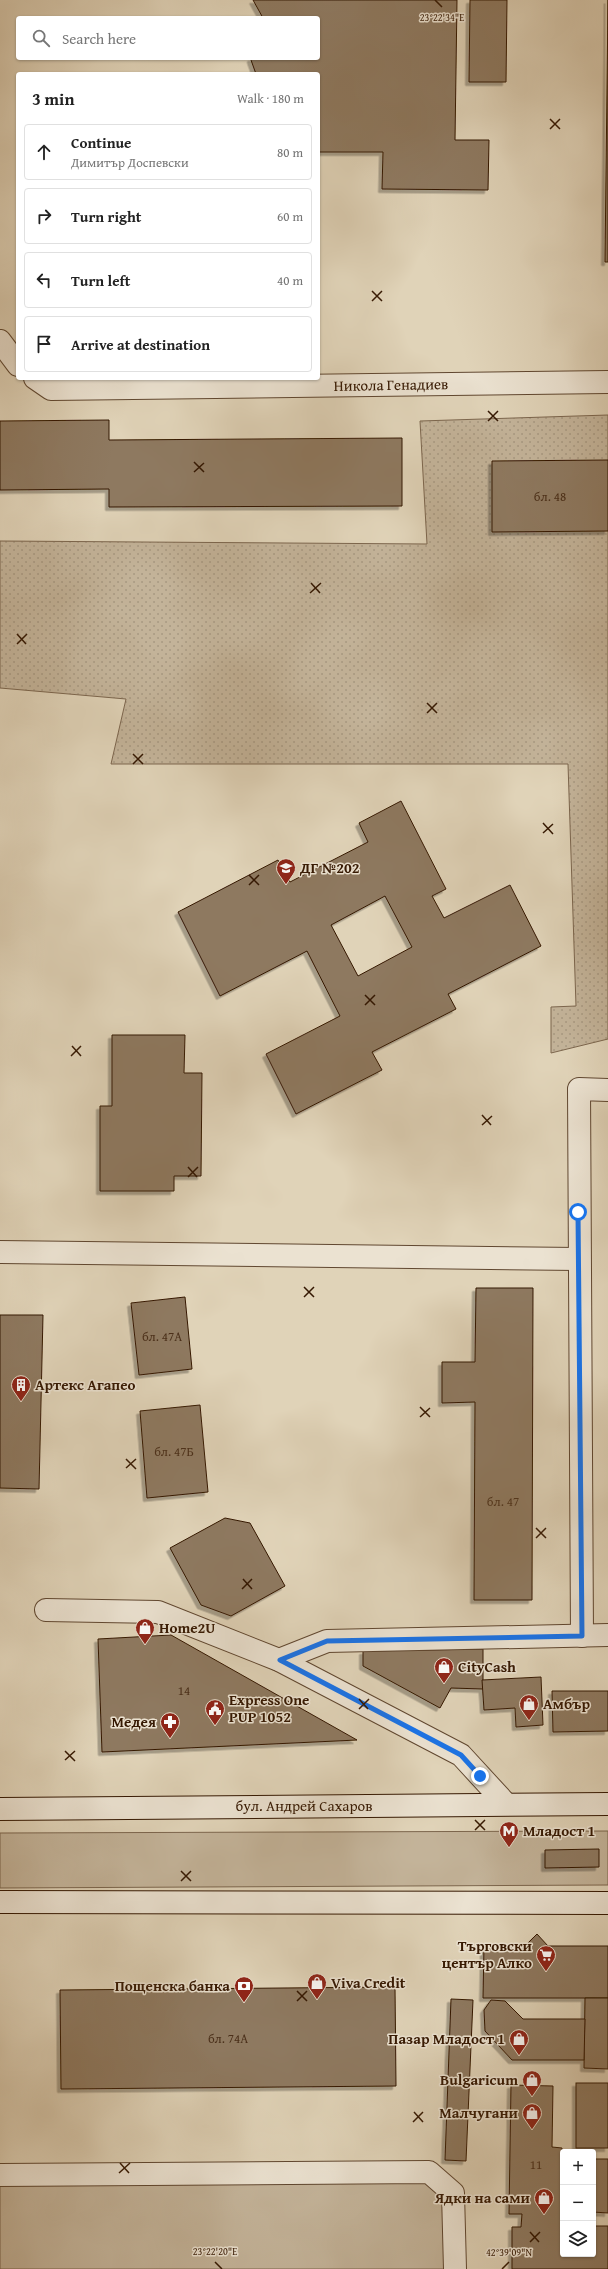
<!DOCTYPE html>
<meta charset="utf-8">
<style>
:root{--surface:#fff;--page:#f2f2f2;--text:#222;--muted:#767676;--line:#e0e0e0}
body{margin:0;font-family:"Gentium Book Plus",serif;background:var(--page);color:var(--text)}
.controls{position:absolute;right:12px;bottom:12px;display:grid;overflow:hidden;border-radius:4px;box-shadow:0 1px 3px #0004}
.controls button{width:36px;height:36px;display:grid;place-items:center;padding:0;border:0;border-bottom:1px solid var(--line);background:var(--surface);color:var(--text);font:20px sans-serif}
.stop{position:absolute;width:12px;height:12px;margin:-9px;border:3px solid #1a73e8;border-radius:50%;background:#fff}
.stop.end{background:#1a73e8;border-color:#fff;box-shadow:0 1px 4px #0008}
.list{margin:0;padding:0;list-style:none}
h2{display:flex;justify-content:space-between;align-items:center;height:52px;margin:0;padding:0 16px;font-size:17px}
h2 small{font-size:13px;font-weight:400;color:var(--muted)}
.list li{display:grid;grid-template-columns:26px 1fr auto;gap:12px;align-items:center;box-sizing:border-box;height:56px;margin:0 8px 8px;padding:0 8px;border:1px solid var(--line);border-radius:4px}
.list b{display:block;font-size:15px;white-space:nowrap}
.list p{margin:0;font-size:13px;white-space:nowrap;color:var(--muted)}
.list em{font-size:13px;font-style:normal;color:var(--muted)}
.icon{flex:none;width:22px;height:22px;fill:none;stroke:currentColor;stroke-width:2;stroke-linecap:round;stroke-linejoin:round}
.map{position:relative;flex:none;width:608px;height:2269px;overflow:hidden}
.search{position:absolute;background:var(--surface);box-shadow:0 1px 3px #0004;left:16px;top:16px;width:304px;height:44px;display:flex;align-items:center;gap:10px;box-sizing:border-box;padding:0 14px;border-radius:4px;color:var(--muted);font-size:15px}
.panel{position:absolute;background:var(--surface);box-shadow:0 1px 3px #0004;left:16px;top:72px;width:304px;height:308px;border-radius:4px}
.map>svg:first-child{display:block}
.grass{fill:#c3b399;stroke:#7c664e}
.park{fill:url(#park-dots);stroke:#7c664e}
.building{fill:#8e7961;stroke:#351802;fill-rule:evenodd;filter:url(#shadow)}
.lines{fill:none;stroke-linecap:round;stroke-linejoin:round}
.minor-casing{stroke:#604730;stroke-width:24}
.secondary-casing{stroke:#351802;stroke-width:24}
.minor{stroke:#ebe2d1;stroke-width:22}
.secondary{stroke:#ebe2d1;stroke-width:22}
.route{stroke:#1a73e8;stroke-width:5}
.ticks{fill:none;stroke:#351802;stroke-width:1.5}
.labels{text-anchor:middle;stroke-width:3;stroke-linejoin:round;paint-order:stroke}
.number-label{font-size:13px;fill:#4b301a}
.street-label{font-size:15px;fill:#351802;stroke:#ebe2d1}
.poi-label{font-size:15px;font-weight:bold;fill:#351802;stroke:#ebe2d1;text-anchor:start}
.ticks-label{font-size:10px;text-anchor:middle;fill:#351802;stroke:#ebe2d1;stroke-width:3;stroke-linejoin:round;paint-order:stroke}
</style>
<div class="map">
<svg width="608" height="2269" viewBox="0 0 608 2269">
<defs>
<pattern id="park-dots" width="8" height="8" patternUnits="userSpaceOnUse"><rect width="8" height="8" fill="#c3b399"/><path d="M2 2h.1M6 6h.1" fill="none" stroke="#a89982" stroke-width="1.8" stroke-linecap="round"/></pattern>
<filter id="shadow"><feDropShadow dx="-3.5" dy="3.5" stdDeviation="0" flood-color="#0004"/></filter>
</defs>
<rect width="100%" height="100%" fill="#e0d3b8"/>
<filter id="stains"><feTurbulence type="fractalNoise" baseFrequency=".005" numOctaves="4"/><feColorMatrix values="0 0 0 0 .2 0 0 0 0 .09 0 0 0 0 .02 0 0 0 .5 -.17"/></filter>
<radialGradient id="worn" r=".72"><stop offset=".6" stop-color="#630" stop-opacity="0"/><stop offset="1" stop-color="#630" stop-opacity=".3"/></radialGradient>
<!-- grass -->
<g class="grass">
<polygon points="608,1831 608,1885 0,1888 0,1833"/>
<polygon points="429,2172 453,2193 455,2269 0,2269 0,2175"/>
</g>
<!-- park -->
<polygon class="park" points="608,415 608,1039 551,1053 551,1007 576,1006 568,764 111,764 126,699 0,688 0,541 427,544 420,421"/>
<!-- building -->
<g class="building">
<polygon points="253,0 457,0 455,140 489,140 488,190 382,189 383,152 318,152 318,74 256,74 251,60 251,58 318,58 318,18 263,18"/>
<polygon points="470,0 507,0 506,82 469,82"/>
<polygon points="608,0 608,262 605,262"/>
<polygon points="109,420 109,440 402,438 402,506 109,507 109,489 0,490 0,421"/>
<polygon points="608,460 608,531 492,532 492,461"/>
<path d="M401,801L446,889L432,896L444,918L510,885L541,946L448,994L456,1009L372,1052L382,1070L296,1114L266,1054L340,1016L307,951L220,996L178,912L278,860L290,882L368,842L359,823ZM385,896L412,947L358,976L331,925Z"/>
<polygon points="112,1035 185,1035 184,1073 202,1073 201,1176 174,1176 174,1191 100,1191 100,1106 112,1106"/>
<polygon points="476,1288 533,1288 532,1600 474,1600 475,1402 442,1403 442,1362 475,1362"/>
<polygon points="185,1297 192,1369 139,1375 131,1303"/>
<polygon points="0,1315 43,1315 39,1489 0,1488"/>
<polygon points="200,1405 208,1492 147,1498 140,1411"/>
<polygon points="225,1518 250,1523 285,1586 231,1616 201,1605 170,1548"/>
<polygon points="171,1635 357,1740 102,1752 98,1639"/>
<polygon points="483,1649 483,1689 451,1688 440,1708 363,1666 363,1651"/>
<polygon points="541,1677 543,1725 516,1727 515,1708 484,1710 482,1680"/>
<polygon points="552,1691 608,1691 608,1731 553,1732"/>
<polygon points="599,1849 599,1867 545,1868 545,1850"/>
<polygon points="537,1934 548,1946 608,1946 608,1998 483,1998 484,1945 525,1946"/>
<polygon points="395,1987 396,2086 61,2089 60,1990"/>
<polygon points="585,1998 608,1998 608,2069 584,2068"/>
<polygon points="451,1999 473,2000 466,2161 445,2160"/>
<polygon points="491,2000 505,2001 523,2019 585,2019 584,2060 512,2060 485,2031 484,2010"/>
<rect x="576" y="2083" width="32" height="65"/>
<polygon points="511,2085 553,2086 552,2147 562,2148 561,2225 563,2225 563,2254 593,2254 593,2226 608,2226 608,2269 512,2269 512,2227 521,2227 522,2214 509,2214"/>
<polygon points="593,2159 608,2159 608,2213 593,2212"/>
</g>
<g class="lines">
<!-- minor casing -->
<g class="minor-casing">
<g id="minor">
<polyline points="0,341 18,365"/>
<polyline points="35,378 51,389 608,382"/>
<polyline points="0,1252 578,1259"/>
<polyline points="46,1610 158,1612 279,1660 461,1755 506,1804"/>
<polyline points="582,1636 579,1089 608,1090"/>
<polyline points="279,1660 327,1641 608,1635"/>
<polyline points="0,2175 429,2172 453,2193 455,2269"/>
</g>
</g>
<!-- secondary casing -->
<g class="secondary-casing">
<g id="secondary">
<polyline points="0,1809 608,1804"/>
<polyline points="0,1902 608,1903"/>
</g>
</g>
<!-- minor -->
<use href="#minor" class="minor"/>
<!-- secondary -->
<use href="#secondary" class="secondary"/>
</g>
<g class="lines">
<!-- route -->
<polyline class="route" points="480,1776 461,1755 280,1660 327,1641 582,1636 578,1212"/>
</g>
<!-- ticks -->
<path class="ticks" d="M435,0L442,7M550,119L560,129M550,129L560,119M372,291L382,301M372,301L382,291M488,411L498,421M488,421L498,411M194,462L204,472M194,472L204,463M311,583L320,593M310,593L321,583M17,634L26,644M17,644L27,634M427,703L437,713M427,713L437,703M133,754L143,764M133,764L143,754M543,823L553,834M543,833L553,824M249,875L259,885M249,885L259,875M365,995L375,1005M365,1005L375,995M72,1046L81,1056M71,1056L81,1046M482,1115L491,1125M482,1125L492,1116M188,1167L197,1177M188,1177L198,1167M304,1287L314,1297M304,1297L314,1287M420,1407L430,1417M420,1417L430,1408M126,1459L136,1469M126,1468L136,1459M536,1528L546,1538M536,1538L546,1528M243,1579L252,1589M242,1589L252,1579M359,1699L368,1709M359,1709L369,1699M65,1751L75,1761M65,1760L75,1751M475,1820L485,1830M475,1830L485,1820M181,1871L191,1881M181,1881L191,1871M297,1991L307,2001M297,2001L307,1991M414,2112L423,2122M413,2122L423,2112M120,2163L129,2173M119,2173L130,2163M530,2232L539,2242M530,2242L540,2232M215,2262L222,2269M502,2269L509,2262"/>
<!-- icons -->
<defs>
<g id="school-pin" transform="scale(1)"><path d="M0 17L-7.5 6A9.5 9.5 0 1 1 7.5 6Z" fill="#8f2418" stroke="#ebe2d1"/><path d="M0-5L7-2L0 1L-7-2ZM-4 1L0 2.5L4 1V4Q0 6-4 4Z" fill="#fff"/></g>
<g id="building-pin" transform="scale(1)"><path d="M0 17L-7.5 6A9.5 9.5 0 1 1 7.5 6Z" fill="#8f2418" stroke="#ebe2d1"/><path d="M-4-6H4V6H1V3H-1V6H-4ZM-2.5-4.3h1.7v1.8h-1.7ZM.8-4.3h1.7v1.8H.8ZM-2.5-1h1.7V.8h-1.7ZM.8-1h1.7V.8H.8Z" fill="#fff"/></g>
<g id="shop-pin" transform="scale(1)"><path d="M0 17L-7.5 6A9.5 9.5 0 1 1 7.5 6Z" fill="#8f2418" stroke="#ebe2d1"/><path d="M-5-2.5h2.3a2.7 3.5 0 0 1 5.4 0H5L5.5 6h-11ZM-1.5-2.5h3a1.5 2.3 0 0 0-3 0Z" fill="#fff"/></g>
<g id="civic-pin" transform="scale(1)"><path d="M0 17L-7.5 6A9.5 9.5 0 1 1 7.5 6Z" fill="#8f2418" stroke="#ebe2d1"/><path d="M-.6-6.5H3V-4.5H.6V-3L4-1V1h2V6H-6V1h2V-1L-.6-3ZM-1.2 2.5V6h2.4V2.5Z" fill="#fff"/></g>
<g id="pharmacy-pin" transform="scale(1)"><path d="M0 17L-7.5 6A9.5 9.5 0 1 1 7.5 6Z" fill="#8f2418" stroke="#ebe2d1"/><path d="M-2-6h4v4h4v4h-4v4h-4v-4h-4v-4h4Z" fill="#fff"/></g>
<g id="metro-pin" transform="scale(1)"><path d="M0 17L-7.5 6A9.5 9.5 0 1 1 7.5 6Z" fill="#8f2418" stroke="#ebe2d1"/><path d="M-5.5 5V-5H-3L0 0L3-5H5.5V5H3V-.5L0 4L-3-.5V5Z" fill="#fff"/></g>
<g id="supermarket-pin" transform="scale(1)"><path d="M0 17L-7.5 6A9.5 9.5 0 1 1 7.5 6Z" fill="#8f2418" stroke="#ebe2d1"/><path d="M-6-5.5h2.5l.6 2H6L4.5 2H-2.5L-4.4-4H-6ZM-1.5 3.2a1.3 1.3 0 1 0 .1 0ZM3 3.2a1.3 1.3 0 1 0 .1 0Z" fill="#fff"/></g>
<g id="bank-pin" transform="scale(1)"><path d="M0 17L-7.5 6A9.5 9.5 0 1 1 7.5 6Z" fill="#8f2418" stroke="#ebe2d1"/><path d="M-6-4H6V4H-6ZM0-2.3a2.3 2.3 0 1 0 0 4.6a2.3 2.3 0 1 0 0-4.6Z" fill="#fff"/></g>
</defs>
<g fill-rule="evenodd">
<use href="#school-pin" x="286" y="868"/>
<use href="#building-pin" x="21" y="1385"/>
<use href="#shop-pin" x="145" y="1628"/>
<use href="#shop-pin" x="444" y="1667"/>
<use href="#shop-pin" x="529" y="1704"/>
<use href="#civic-pin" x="215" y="1709"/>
<use href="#pharmacy-pin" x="170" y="1722"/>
<use href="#metro-pin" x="509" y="1831"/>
<use href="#supermarket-pin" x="546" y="1955"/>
<use href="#shop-pin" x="317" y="1983"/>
<use href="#bank-pin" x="244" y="1986"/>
<use href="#shop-pin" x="519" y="2039"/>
<use href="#shop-pin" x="532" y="2080"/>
<use href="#shop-pin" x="532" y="2113"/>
<use href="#shop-pin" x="544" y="2198"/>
</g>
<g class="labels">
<!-- number labels -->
<g class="number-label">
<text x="550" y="501">бл. 48</text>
<text x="162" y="1341">бл. 47А</text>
<text x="174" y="1456">бл. 47Б</text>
<text x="503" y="1506">бл. 47</text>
<text x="184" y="1695">14</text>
<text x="228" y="2043">бл. 74А</text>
<text x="536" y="2169">11</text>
</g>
<!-- street labels -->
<g class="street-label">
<text transform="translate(391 385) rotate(-1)" y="5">Никола Генадиев</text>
<text x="304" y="1811">бул. Андрей Сахаров</text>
</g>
<!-- poi labels -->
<g class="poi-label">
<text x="300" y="873">ДГ №202</text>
<text x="35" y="1390">Артекс Агапео</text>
<text x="159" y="1633">Home2U</text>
<text x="458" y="1672">CityCash</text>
<text x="229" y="1705">Express One<tspan x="229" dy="17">PUP 1052</tspan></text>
<text x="543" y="1709">Амбър</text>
<text x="156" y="1727" text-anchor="end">Медея</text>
<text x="523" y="1836">Младост 1</text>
<text x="532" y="1951" text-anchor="end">Търговски<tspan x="532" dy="17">център Алко</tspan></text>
<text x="331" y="1988">Viva Credit</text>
<text x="230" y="1991" text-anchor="end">Пощенска банка</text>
<text x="505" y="2044" text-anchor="end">Пазар Младост 1</text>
<text x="518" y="2085" text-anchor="end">Bulgaricum</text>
<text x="518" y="2118" text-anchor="end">Малчугани</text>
<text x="530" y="2203" text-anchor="end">Ядки на сами</text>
</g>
</g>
<g class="ticks-label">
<text x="442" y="21">23°22'34"E</text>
<text x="215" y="2255">23°22'20"E</text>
<text x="509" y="2256">42°39'09"N</text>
</g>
<rect width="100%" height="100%" filter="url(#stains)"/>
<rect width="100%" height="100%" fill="url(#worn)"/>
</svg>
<div class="controls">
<button>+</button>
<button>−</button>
<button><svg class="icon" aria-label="layers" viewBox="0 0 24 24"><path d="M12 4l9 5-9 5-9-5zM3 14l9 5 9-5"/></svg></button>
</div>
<div class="stop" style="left:578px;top:1212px"></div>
<div class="stop end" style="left:480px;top:1776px"></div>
<div class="search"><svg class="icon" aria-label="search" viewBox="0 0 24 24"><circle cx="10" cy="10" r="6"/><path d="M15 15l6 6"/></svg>Search here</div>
<section class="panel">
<h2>3 min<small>Walk · 180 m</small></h2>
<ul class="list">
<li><svg class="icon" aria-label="ahead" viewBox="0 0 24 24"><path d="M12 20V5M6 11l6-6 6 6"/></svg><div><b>Continue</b><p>Димитър Доспевски</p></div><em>80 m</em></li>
<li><svg class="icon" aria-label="right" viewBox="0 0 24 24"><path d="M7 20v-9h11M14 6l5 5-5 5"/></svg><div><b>Turn right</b></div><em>60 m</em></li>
<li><svg class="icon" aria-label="left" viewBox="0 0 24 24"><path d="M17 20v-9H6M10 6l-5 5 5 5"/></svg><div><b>Turn left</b></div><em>40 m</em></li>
<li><svg class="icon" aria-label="arrive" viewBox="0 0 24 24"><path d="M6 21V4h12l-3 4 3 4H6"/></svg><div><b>Arrive at destination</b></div></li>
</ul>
</section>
</div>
